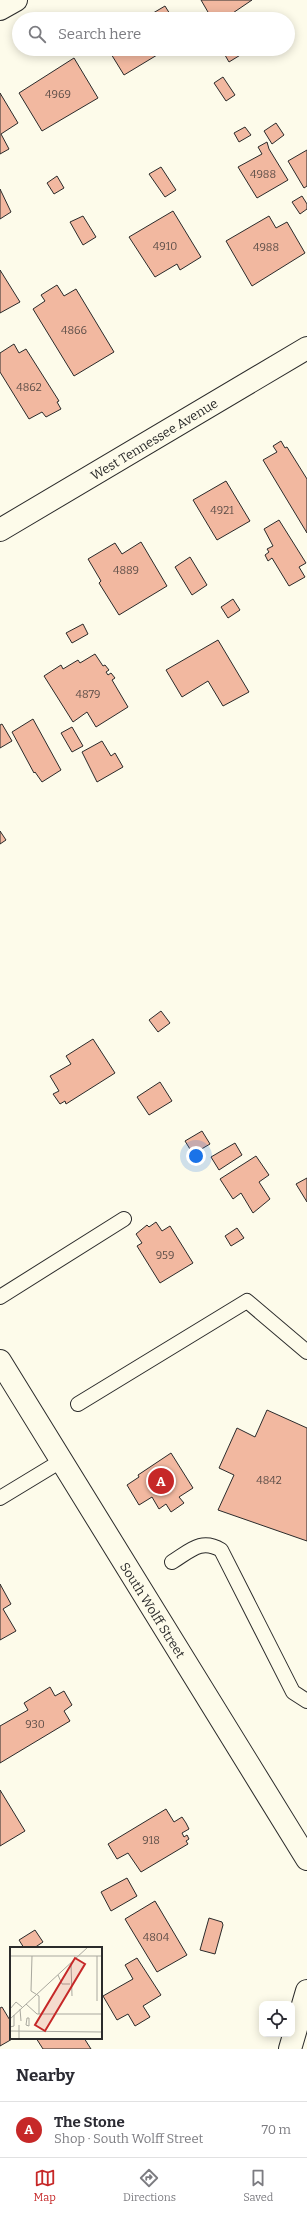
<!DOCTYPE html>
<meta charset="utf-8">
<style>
:root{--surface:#fff;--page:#f7f7f7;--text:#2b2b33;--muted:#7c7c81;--line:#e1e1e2;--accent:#c62828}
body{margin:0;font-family:Bitter,serif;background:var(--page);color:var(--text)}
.controls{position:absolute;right:12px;bottom:12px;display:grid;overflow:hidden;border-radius:8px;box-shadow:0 2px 10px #0003}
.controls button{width:36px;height:36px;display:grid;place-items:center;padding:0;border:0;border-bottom:1px solid var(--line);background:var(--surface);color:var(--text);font:20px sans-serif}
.you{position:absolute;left:196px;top:1156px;width:14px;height:14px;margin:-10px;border:3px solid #fff;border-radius:50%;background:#1a73e8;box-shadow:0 0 0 6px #1a73e833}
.badge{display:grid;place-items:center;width:26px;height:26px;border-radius:50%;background:var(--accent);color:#fff;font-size:13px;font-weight:700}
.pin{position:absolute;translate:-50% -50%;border:2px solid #fff;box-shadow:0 1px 4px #0006}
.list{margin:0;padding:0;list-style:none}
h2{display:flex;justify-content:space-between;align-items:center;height:52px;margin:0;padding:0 16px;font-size:17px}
h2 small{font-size:13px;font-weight:400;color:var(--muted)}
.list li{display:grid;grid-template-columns:26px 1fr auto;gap:12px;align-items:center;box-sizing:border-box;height:56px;padding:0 16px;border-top:1px solid var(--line)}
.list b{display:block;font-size:15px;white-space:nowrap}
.list p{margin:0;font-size:13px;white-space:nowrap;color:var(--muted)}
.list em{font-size:13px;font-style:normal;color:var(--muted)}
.icon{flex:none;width:22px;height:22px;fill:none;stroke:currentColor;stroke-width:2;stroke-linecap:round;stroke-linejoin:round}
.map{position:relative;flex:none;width:307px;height:2049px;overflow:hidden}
.search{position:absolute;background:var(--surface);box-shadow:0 2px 10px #0003;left:12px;right:12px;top:12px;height:44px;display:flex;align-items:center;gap:10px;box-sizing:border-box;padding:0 14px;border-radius:22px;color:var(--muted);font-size:15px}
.sheet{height:108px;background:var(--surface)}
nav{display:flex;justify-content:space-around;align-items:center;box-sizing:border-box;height:56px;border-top:1px solid var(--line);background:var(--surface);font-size:11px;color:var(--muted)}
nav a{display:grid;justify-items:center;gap:2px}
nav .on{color:var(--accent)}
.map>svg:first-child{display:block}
.building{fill:#f2b8a0;stroke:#2b2b2b}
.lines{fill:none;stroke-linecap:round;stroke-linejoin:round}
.lane-casing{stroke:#2b2b2b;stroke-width:16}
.street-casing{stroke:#2b2b2b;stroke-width:24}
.secondary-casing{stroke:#2b2b2b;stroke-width:24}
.lane{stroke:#fdfbea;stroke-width:14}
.street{stroke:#fdfbea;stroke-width:22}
.secondary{stroke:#fdfbea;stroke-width:22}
.labels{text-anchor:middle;stroke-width:3;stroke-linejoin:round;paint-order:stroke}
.number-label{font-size:11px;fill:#5d4e48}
.street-label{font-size:13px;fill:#2b2b2b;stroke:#fdfbea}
.inset-road{fill:none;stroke:#a9a89e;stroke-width:1}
.view{fill:#c62828;fill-opacity:0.15;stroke:#c62828;stroke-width:2}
.inset-edge{fill:none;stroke:#2b2b2b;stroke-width:2}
</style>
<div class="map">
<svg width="307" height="2049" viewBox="0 0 307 2049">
<rect width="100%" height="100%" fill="#fdfbea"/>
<!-- building -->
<g class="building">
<polygon points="201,0 252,0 224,19 212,19"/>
<polygon points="165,6 173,19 143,19"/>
<polygon points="108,49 167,49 124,75"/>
<polygon points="238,49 242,54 229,62 222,50"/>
<polygon points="74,58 98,98 42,131 19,93"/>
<polygon points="223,77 235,95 226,101 214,83"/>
<polygon points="0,93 18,123 1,134 9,149 0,154"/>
<polygon points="276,123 284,135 272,144 264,131"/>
<polygon points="245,127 251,135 239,142 234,133"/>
<polygon points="267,142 269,149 288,180 257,198 238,167 262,154 258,147"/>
<polygon points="307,150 307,186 304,188 288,161"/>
<polygon points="161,167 176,190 165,197 149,174"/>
<polygon points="57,176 64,188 54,194 47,183"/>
<polygon points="0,189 11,212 0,219"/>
<polygon points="302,196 307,204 307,209 300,214 292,202"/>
<polygon points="173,211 201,257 180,270 177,264 155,277 129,237"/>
<polygon points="83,216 96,237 83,245 70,222"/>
<polygon points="269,216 276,228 287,222 305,253 252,286 226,241"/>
<polygon points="0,270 20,302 0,313"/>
<polygon points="57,285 64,296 76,289 114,352 74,376 33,309 45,301 41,295"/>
<polygon points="14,344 19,353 26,349 59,401 57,402 61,409 46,417 42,412 29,419 0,372 0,353"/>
<polygon points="281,441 285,448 287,447 307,479 307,533 263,460 277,452 273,446"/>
<polygon points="226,481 250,521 217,540 193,500"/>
<polygon points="279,520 306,563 299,567 305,577 289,586 272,558 268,561 265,555 269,552 267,549 273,546 264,529"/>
<polygon points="141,542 167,586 119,615 99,583 101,581 88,559 115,543 122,554"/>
<polygon points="190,557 207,585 192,595 175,567"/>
<polygon points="233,599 240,610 228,618 221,607"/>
<polygon points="83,624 88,634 72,643 66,633"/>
<polygon points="218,640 249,692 223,706 208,681 182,697 166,670"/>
<polygon points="95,654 103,666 105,665 109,670 106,672 108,675 111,673 115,678 112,680 128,707 96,727 87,712 73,722 44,676 61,665 63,669 78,660 80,663"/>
<polygon points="33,719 61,770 42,782 35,772 34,773 12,732"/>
<polygon points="2,724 12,741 0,748 0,725"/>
<polygon points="72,727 83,746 72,752 61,733"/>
<polygon points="102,741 111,756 115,753 123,767 97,782 82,752"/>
<polygon points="0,831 6,840 0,844"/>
<polygon points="161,1011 170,1023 158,1032 149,1020"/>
<polygon points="93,1039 115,1073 66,1104 65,1101 60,1104 53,1094 59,1091 50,1076 71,1064 66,1056"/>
<polygon points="160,1082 172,1101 149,1115 137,1097"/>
<polygon points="202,1131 210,1144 193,1154 185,1141"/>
<polygon points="235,1143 242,1155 219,1170 211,1157"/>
<polygon points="256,1156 269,1175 259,1182 270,1199 253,1213 241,1193 233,1199 220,1179"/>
<polygon points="307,1178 307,1202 296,1184"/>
<polygon points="156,1222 162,1231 170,1226 193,1263 160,1283 137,1246 142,1243 136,1234 147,1225 149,1227"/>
<polygon points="237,1228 244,1238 231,1246 225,1236"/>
<polygon points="267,1410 307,1428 307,1541 218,1510 234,1475 219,1468 237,1428 255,1437"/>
<polygon points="171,1453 193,1488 179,1497 184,1503 171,1512 166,1504 159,1509 152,1497 139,1505 127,1485 139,1477 138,1475"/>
<polygon points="0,1584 11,1604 3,1609 16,1631 0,1640"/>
<polygon points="50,1687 55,1696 64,1691 72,1705 64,1711 70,1721 0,1763 0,1726 28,1710 24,1703"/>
<polygon points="0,1790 25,1831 0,1846"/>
<polygon points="166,1809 174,1822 182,1817 186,1823 189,1829 182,1833 184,1837 187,1835 189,1839 186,1841 188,1844 141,1872 128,1853 117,1859 108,1844"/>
<polygon points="127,1878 137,1896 111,1911 101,1892"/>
<polygon points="155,1901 187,1955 157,1972 125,1919"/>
<polygon points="209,1918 222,1922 223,1925 215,1954 200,1950"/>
<polygon points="35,1930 43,1942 34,1948 24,1948 19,1940"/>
<polygon points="137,1958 161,1995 143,2006 150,2017 135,2026 128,2014 117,2020 103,1996 133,1979 125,1965"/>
<polygon points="2,2007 11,2022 11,2038 14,2038 0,2046 0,2008"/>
<polygon points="36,2038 84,2038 91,2049 43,2049"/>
</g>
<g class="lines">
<!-- lane casing -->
<g class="lane-casing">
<g id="lane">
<polyline points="0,1297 124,1219"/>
<polyline points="78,1404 247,1301 307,1352"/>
<polyline points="0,1498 61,1461"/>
<path d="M172,1562C190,1551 201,1538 221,1550L293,1692L307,1701"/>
</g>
</g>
<!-- street casing -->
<g class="street-casing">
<g id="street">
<polyline points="0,9 16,0"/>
<polyline points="0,530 307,348"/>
<polyline points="0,1361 307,1859"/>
</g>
</g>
<!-- secondary casing -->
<g class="secondary-casing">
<polyline id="secondary" points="290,2049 307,1991"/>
</g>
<!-- lane -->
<use href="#lane" class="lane"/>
<!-- street -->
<use href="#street" class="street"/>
<!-- secondary -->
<use href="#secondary" class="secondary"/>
</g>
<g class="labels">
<!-- number labels -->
<g class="number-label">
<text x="58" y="98">4969</text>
<text x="263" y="178">4988</text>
<text x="165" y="250">4910</text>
<text x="266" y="251">4988</text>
<text x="74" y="334">4866</text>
<text x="29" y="391">4862</text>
<text x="222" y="514">4921</text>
<text x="126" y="574">4889</text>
<text x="88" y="698">4879</text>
<text x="165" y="1259">959</text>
<text x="269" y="1484">4842</text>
<text x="35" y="1728">930</text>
<text x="151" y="1844">918</text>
<text x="156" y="1941">4804</text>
</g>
<!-- street labels -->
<g class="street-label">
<text transform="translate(154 439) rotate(-31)" y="5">West Tennessee Avenue</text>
<text transform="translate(153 1610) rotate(58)" y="5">South Wolff Street</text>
</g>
</g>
<!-- overview -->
<g transform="translate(10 1947)">
<rect width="92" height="92" fill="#fdfbea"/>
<path class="inset-road" d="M0,9H92M22,9L21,44L29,49V67M87,9V54M61,16L62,49M48,28L52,37H60M16,57L27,67H92M0,62L6,55L12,60M10,62L11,74M0,72L78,0M19,79L16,78L17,71H19V79M0,80L4,79V68M0,84L92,85M9,92V78"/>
<path class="view" d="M65,11L75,17L35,84L25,78Z"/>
<rect width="92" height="92" class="inset-edge"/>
</g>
</svg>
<div class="controls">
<button><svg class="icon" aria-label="locate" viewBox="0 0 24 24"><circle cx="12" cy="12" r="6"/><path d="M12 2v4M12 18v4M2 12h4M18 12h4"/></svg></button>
</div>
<div class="you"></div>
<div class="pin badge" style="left:161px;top:1481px">A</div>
<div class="search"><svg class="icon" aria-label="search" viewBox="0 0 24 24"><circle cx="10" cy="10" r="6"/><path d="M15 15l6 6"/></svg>Search here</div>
</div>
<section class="sheet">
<h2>Nearby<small></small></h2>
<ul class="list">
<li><span class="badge">A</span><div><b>The Stone</b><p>Shop · South Wolff Street</p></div><em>70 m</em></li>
</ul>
</section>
<nav>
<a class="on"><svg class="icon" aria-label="map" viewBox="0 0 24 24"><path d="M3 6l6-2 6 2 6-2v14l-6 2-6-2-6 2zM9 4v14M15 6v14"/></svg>Map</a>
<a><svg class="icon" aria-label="directions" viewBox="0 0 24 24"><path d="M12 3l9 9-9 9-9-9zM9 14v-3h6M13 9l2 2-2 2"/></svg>Directions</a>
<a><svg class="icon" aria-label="saved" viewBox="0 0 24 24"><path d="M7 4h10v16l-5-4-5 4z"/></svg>Saved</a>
</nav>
